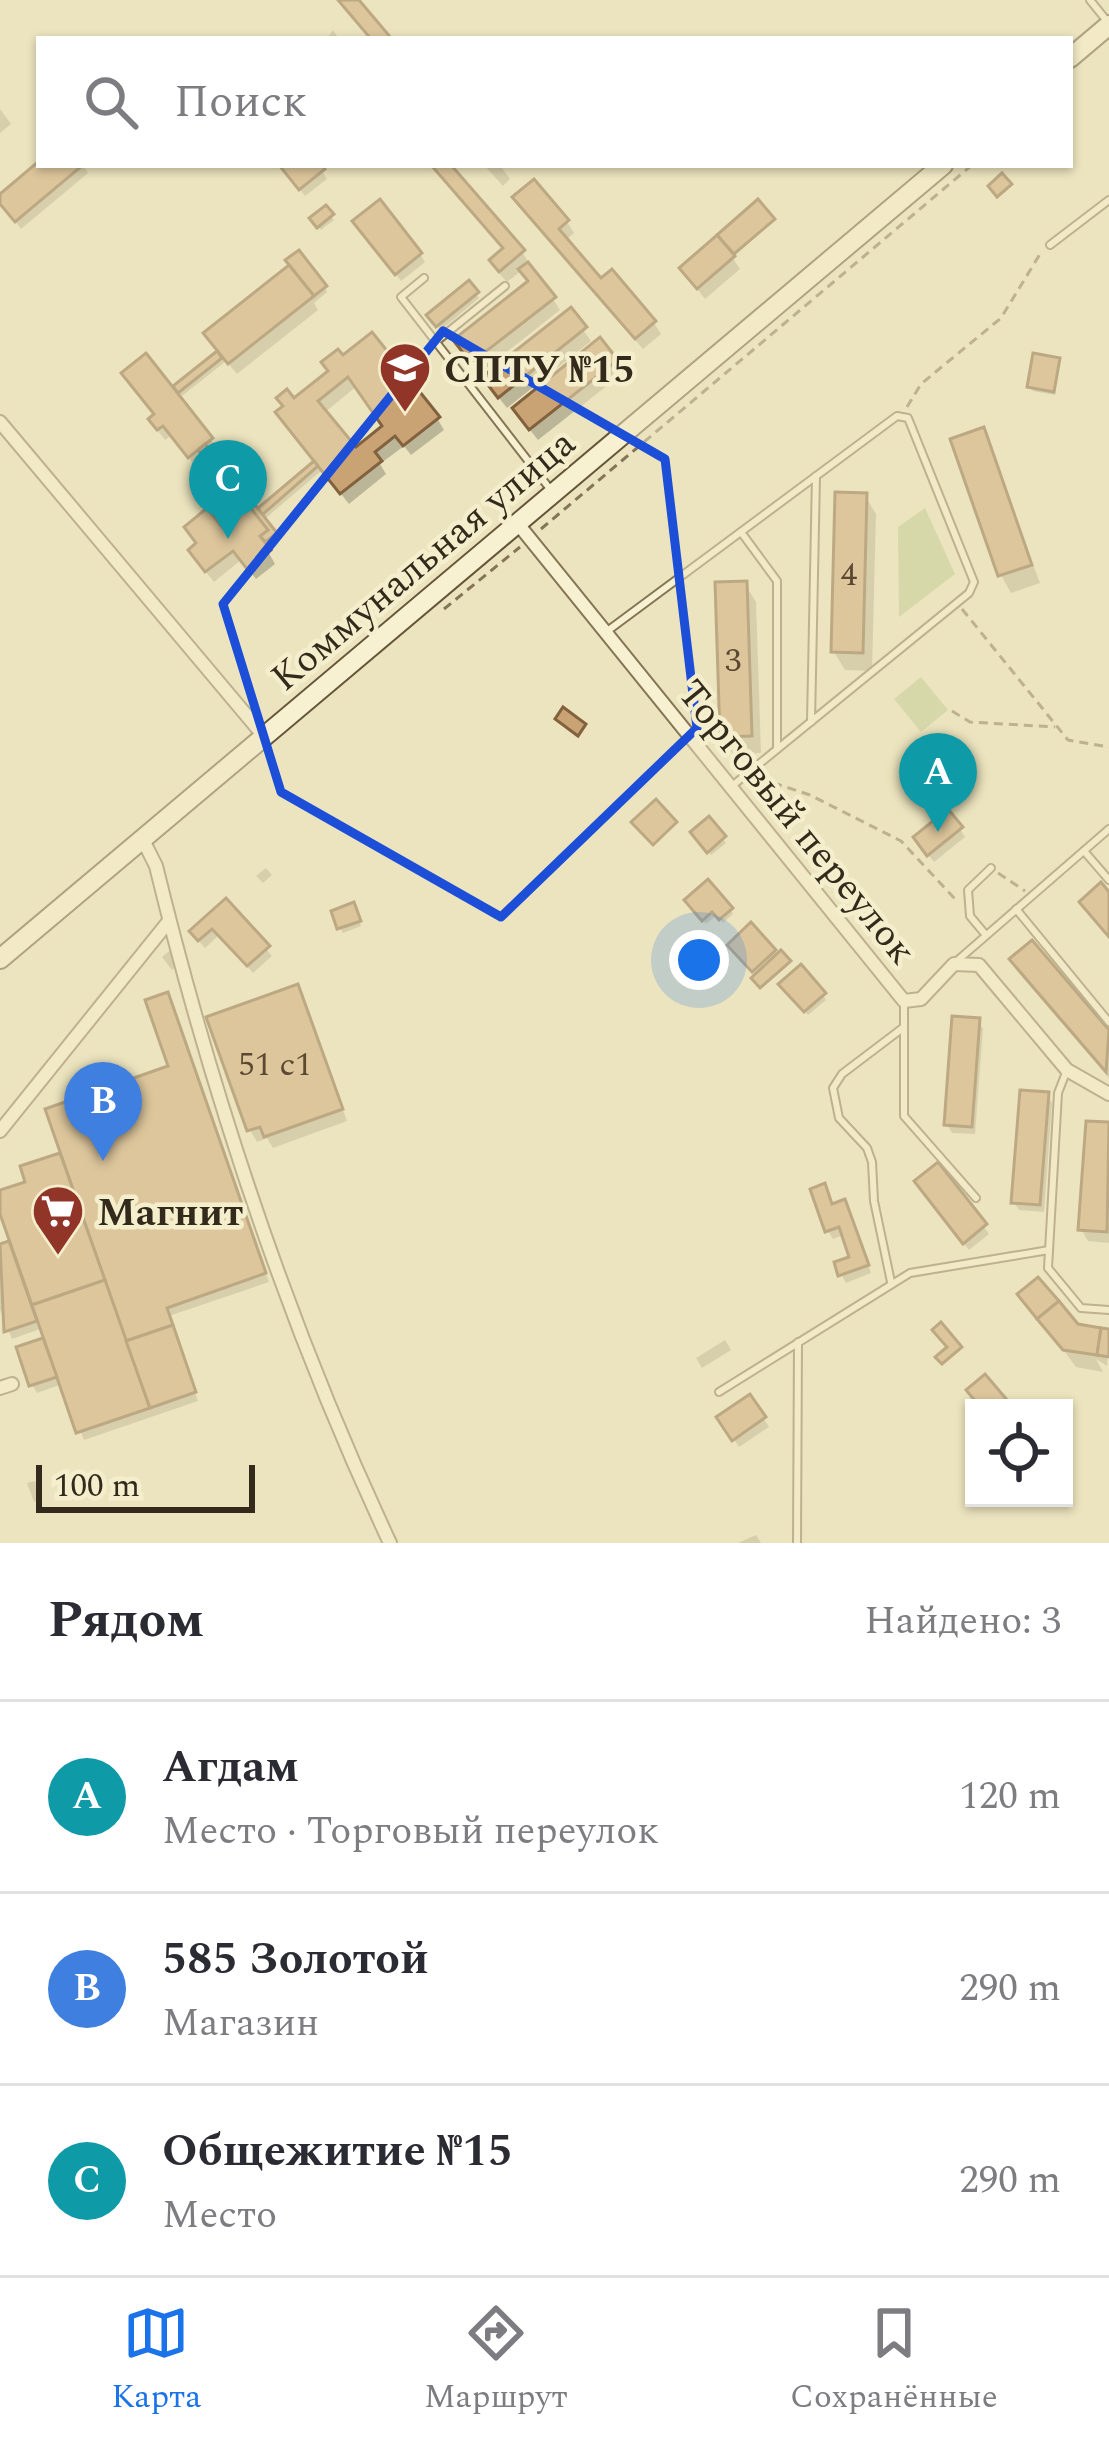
<!DOCTYPE html>
<html lang="ru">
<meta charset="utf-8">
<style>
:root{--surface:#fff;--page:#f7f7f7;--text:#2b2b33;--muted:#7c7c81;--line:#e1e1e2;--accent:#1a73e8}
body{margin:0;font-family:Spectral,serif;background:var(--page);color:var(--text)}
.controls{position:absolute;right:36px;bottom:36px;display:grid;overflow:hidden;border-radius:0px;box-shadow:0 3px 9px #0004}
.controls button{width:108px;height:108px;display:grid;place-items:center;padding:0;border:0;border-bottom:3px solid var(--line);background:var(--surface);color:var(--text);font:60px sans-serif}
.scale{position:absolute;left:36px;bottom:30px;width:219px;box-sizing:border-box;padding-left:12px;border:6px solid #342a1c;border-top:0;font-size:33px;line-height:42px;white-space:nowrap;color:#342a1c;-webkit-text-stroke:9px #f4eecd;paint-order:stroke}
.you{position:absolute;left:699px;top:960px;width:42px;height:42px;margin:-30px;border:9px solid #fff;border-radius:50%;background:#1a73e8;box-shadow:0 0 0 18px #1a73e833}
.badge{display:grid;place-items:center;width:78px;height:78px;border-radius:50%;background:var(--accent);color:#fff;font-size:39px;font-weight:700}
.pin{position:absolute;translate:-50% -99px;filter:drop-shadow(0 3px 6px #0008)}
.pin::after{content:'';position:absolute;top:63px;width:42px;height:36px;background:inherit;clip-path:polygon(0 0,100% 0,50% 100%)}
.list{margin:0;padding:0;list-style:none}
h2{display:flex;justify-content:space-between;align-items:center;height:156px;margin:0;padding:0 48px;font-size:51px}
h2 small{font-size:39px;font-weight:400;color:var(--muted)}
.list li{display:grid;grid-template-columns:78px 1fr auto;gap:36px;align-items:center;box-sizing:border-box;height:192px;padding:0 48px;border-top:3px solid var(--line)}
.list b{display:block;font-size:45px;white-space:nowrap}
.list p{margin:0;font-size:39px;white-space:nowrap;color:var(--muted)}
.list em{font-size:39px;font-style:normal;color:var(--muted)}
.icon{flex:none;width:66px;height:66px;fill:none;stroke:currentColor;stroke-width:2;stroke-linecap:round;stroke-linejoin:round}
.map{position:relative;flex:none;width:1109px;height:1543px;overflow:hidden}
.search{position:absolute;background:var(--surface);box-shadow:0 3px 9px #0004;left:36px;right:36px;top:36px;height:132px;display:flex;align-items:center;gap:30px;box-sizing:border-box;padding:0 42px;border-radius:0px;color:var(--muted);font-size:45px}
.sheet{height:732px;background:var(--surface)}
nav{display:flex;justify-content:space-around;align-items:center;box-sizing:border-box;height:168px;border-top:3px solid var(--line);background:var(--surface);font-size:33px;color:var(--muted)}
nav a{display:grid;justify-items:center;gap:6px}
nav .on{color:var(--accent)}
.map>svg:first-child{display:block}
.green{fill:#bcca93}
.shadow{fill:#0003;fill-rule:evenodd}
.building{fill:#caa374;stroke:#82623e;stroke-width:3;fill-rule:evenodd}
.lines{fill:none;stroke-linecap:round;stroke-linejoin:round}
.service-casing{stroke:#847557;stroke-width:10}
.minor-casing{stroke:#847557;stroke-width:16}
.secondary-casing{stroke:#65563b;stroke-width:22}
.path{stroke:#847557;stroke-width:3;stroke-dasharray:9 6;stroke-linecap:butt}
.service{stroke:#f8f1d1;stroke-width:6}
.minor{stroke:#f8f1d1;stroke-width:12}
.secondary{stroke:#f8f1d1;stroke-width:18}
.marked{fill:none;stroke:#1d4ed8;stroke-width:9;stroke-linejoin:round}
.labels{text-anchor:middle;stroke-width:9;stroke-linejoin:round;paint-order:stroke}
.number-label{font-size:33px;fill:#5a4832}
.poi-label{font-size:39px;font-weight:bold;fill:#342a1c;stroke:#f4eecd;text-anchor:start}
.street-label{font-size:39px;fill:#342a1c;stroke:#f4eecd}
</style>
<div class="map">
<svg width="1109" height="1543" viewBox="0 0 1109 1543">
<rect width="100%" height="100%" fill="#ece4be"/>
<!-- green -->
<g class="green">
<polygon points="925,508 955,574 899,617 898,527"/>
<polygon points="921,677 948,710 921,732 894,699"/>
</g>
<!-- shadow -->
<g class="shadow">
<polygon points="333,30 339,39 327,39"/>
<polygon points="0,109 11,124 0,133"/>
<polygon points="83,165 88,173 21,229 0,201"/>
<polygon points="281,165 318,165 327,179 305,196"/>
<polygon points="431,165 447,165 522,252 560,310 480,373 464,353 530,283 522,270 507,282 499,273 493,261 505,250"/>
<polygon points="484,165 500,165 510,179 503,186"/>
<polygon points="758,204 773,221 732,257 740,269 705,299 682,269"/>
<polygon points="326,209 334,220 321,230 313,219"/>
<polygon points="523,209 567,222 574,233 565,241 601,283 654,323 661,334 643,349"/>
<polygon points="361,230 420,254 425,262 401,281"/>
<polygon points="292,266 325,287 327,292 314,303 318,310 237,374 226,361 182,396 177,387 220,353 207,334"/>
<polygon points="476,294 479,298 441,330 433,321"/>
<polygon points="570,311 591,341 507,408 492,389"/>
<polygon points="600,342 623,373 538,440 522,420"/>
<path d="M146,358L211,440L218,451L211,456L256,513L316,462L293,402L331,373L325,363L437,418L444,430L411,455L404,446L380,464L386,474L349,504L322,470L259,524L277,539L266,548L275,564L256,579L241,560L214,582L198,562L216,525L243,504L207,459L197,468L171,436L165,440L158,431L152,420L156,416ZM357,386L385,428L355,452L324,413Z"/>
<polygon points="1058,361 1055,395 1033,391 1030,386"/>
<polygon points="982,431 1040,583 1011,593 1001,575"/>
<polygon points="865,496 876,514 872,671 845,670 834,652"/>
<polygon points="745,584 756,602 761,753 733,754 722,736"/>
<polygon points="709,820 726,843 711,855 696,837"/>
<polygon points="960,829 965,837 934,862 921,846"/>
<polygon points="266,868 272,875 263,883 256,876"/>
<polygon points="226,902 272,956 253,973 219,935 205,948 198,940"/>
<polygon points="690,905 731,910 733,914 723,923 717,915 706,924"/>
<polygon points="356,911 361,926 343,933 340,928"/>
<polygon points="1031,944 1109,1035 1109,1078 1023,978 1013,960"/>
<polygon points="173,948 183,961 172,970 162,957"/>
<polygon points="733,950 774,951 789,964 763,987"/>
<polygon points="785,989 823,995 826,1000 808,1015"/>
<polygon points="303,999 347,1121 273,1148 267,1138 257,1142 250,1130"/>
<polygon points="171,1004 269,1282 169,1316 198,1401 84,1440 62,1384 37,1393 32,1385 20,1349 47,1340 43,1328 12,1339 0,1310 0,1247 13,1243 0,1194 29,1184 24,1168 64,1154 172,1068"/>
<polygon points="978,1021 983,1029 975,1134 952,1133 947,1124"/>
<polygon points="1047,1095 1052,1103 1044,1212 1019,1210 1014,1202"/>
<polygon points="1089,1124 1109,1125 1109,1243 1088,1241 1081,1229"/>
<polygon points="938,1166 989,1234 969,1250 922,1190"/>
<polygon points="833,1207 849,1211 871,1273 846,1283 841,1274 853,1259 844,1235 833,1239 828,1231"/>
<polygon points="1044,1324 1109,1332 1107,1366 1096,1359 1103,1372 1076,1367"/>
<polygon points="725,1340 731,1350 702,1368 696,1358"/>
<polygon points="750,1398 769,1427 739,1447 720,1418"/>
<polygon points="35,1481 42,1499 34,1502 27,1483"/>
<polygon points="756,1535 761,1543 738,1543"/>
</g>
<!-- building -->
<g class="building">
<polygon points="338,0 359,0 392,39 371,39"/>
<polygon points="39,161 83,165 15,222 0,204 0,194"/>
<polygon points="279,165 322,165 325,169 299,190"/>
<polygon points="431,165 451,165 525,250 499,272 489,260 503,248"/>
<polygon points="1002,173 1012,184 997,197 988,186"/>
<polygon points="534,179 569,220 559,229 601,278 612,269 656,321 635,339 512,197"/>
<polygon points="380,199 422,253 395,275 352,221"/>
<polygon points="758,199 775,219 734,254 717,235"/>
<polygon points="326,205 334,214 317,228 309,218"/>
<polygon points="717,235 735,256 697,289 679,268"/>
<polygon points="299,250 327,286 314,296 285,260"/>
<polygon points="528,262 556,297 471,363 453,340 528,281 518,269"/>
<polygon points="289,265 314,296 228,364 203,333"/>
<polygon points="469,280 479,292 436,327 426,315"/>
<polygon points="571,307 587,327 498,398 482,377"/>
<path d="M372,332L440,417L403,446L395,436L375,452L382,461L340,494L275,412L283,406L276,398L287,389L294,398L328,371L321,362L338,349L343,355ZM348,377L382,426L356,447L318,401Z"/>
<polygon points="600,337 618,360 529,430 512,408"/>
<polygon points="217,351 222,358 178,393 173,386"/>
<polygon points="146,353 213,438 188,458 163,426 157,430 148,419 154,414 121,373"/>
<polygon points="1033,353 1060,358 1054,392 1027,387"/>
<polygon points="984,427 1032,565 998,576 950,439"/>
<polygon points="205,444 247,497 240,503 198,450"/>
<polygon points="314,461 318,466 262,515 258,508"/>
<polygon points="835,492 867,493 863,653 831,652"/>
<polygon points="248,496 277,533 265,542 260,536 268,530 249,506 222,527 217,521"/>
<polygon points="249,506 268,530 260,536 271,550 247,569 233,551 205,572 188,550 196,543 184,527 207,508 222,527"/>
<polygon points="747,581 752,736 720,737 715,582"/>
<polygon points="563,707 586,724 578,736 555,719"/>
<polygon points="656,799 677,822 653,845 631,822"/>
<polygon points="948,809 963,827 927,856 913,837"/>
<polygon points="709,816 726,836 707,853 690,832"/>
<polygon points="708,879 733,908 719,920 712,912 702,921 684,900"/>
<polygon points="1101,882 1109,892 1109,937 1079,902"/>
<polygon points="226,898 270,946 247,966 212,929 198,941 189,931"/>
<polygon points="354,902 361,921 337,929 331,911"/>
<polygon points="751,922 776,950 752,972 727,945"/>
<polygon points="1032,940 1109,1030 1106,1072 1009,959"/>
<polygon points="781,950 791,961 760,988 751,978"/>
<polygon points="801,964 826,993 804,1012 778,984"/>
<polygon points="298,984 343,1109 264,1137 260,1127 247,1131 206,1017"/>
<polygon points="168,992 266,1273 167,1308 173,1325 126,1341 45,1109 168,1066 145,1000"/>
<polygon points="952,1016 980,1018 972,1127 944,1125"/>
<polygon points="1020,1090 1049,1092 1040,1205 1011,1203"/>
<polygon points="1086,1121 1109,1122 1107,1232 1078,1230"/>
<polygon points="60,1153 105,1280 32,1305 0,1214 0,1190 25,1182 20,1166"/>
<polygon points="938,1162 987,1224 963,1244 914,1181"/>
<polygon points="825,1183 832,1204 845,1199 869,1265 838,1276 834,1262 849,1257 839,1227 825,1232 810,1189"/>
<polygon points="9,1241 37,1321 4,1332 0,1244"/>
<polygon points="1038,1277 1059,1301 1037,1319 1017,1294"/>
<polygon points="105,1280 150,1408 76,1433 32,1305"/>
<polygon points="1059,1301 1078,1324 1101,1328 1097,1355 1063,1350 1037,1319"/>
<polygon points="941,1322 962,1347 942,1364 935,1357 947,1347 932,1330"/>
<polygon points="173,1325 196,1392 150,1408 126,1341"/>
<polygon points="1101,1328 1109,1329 1109,1357 1097,1355"/>
<polygon points="43,1338 57,1377 29,1386 16,1347"/>
<polygon points="985,1374 1014,1408 981,1408 966,1390"/>
<polygon points="750,1394 766,1417 732,1441 716,1417"/>
</g>
<g class="lines">
<!-- service casing -->
<g class="service-casing">
<g id="service">
<polyline points="1090,0 1107,21"/>
<polyline points="1050,245 1109,200"/>
<polyline points="424,278 401,297 550,489"/>
<polyline points="438,340 505,286"/>
<polyline points="741,532 777,581 777,749"/>
<polyline points="606,632 897,416 908,418 974,582 969,593 732,786"/>
<polyline points="811,722 816,476"/>
<polyline points="1084,851 1109,880"/>
<polyline points="1016,909 1109,1022"/>
<polyline points="985,934 970,916 968,890 991,868"/>
<polyline points="958,960 1109,829"/>
<polyline points="904,1001 904,1116 976,1198"/>
<polyline points="1067,1070 1058,1093 1048,1268 1081,1308 1109,1310"/>
<polyline points="891,1282 874,1201 872,1162 867,1148 839,1118 833,1088 842,1074 904,1027"/>
<polyline points="719,1392 910,1273 1049,1250"/>
<polyline points="797,1543 798,1342"/>
</g>
</g>
<!-- minor casing -->
<g class="minor-casing">
<g id="minor">
<polyline points="0,422 263,735"/>
<polyline points="518,524 904,1001 921,999 954,964 979,965 1067,1070 1109,1094"/>
<path d="M142,838L156,866C213,1099 288,1326 390,1543"/>
<polyline points="0,1131 169,921"/>
<polyline points="0,1388 12,1384"/>
</g>
</g>
<!-- secondary casing -->
<g class="secondary-casing">
<g id="secondary">
<polyline points="1070,58 1109,25"/>
<polyline points="0,959 943,165"/>
</g>
</g>
<!-- path -->
<g class="path">
<polyline points="907,407 921,384 1001,318 1040,254"/>
<polyline points="541,529 972,165"/>
<polyline points="444,609 520,547"/>
<polyline points="962,609 1068,740 1109,747"/>
<polyline points="952,711 970,722 1055,727"/>
<polyline points="759,778 810,795 901,841 956,900"/>
<polyline points="998,873 1025,891"/>
</g>
<!-- service -->
<use href="#service" class="service"/>
<!-- minor -->
<use href="#minor" class="minor"/>
<!-- secondary -->
<use href="#secondary" class="secondary"/>
</g>
<!-- marked area -->
<path d="M0 0H1109V1543H0ZM443,331L665,459L697,728L501,917L281,792L223,604Z" fill="#ece4be" fill-opacity=".55" fill-rule="evenodd"/>
<path class="marked" d="M443,331L665,459L697,728L501,917L281,792L223,604Z"/>
<!-- icons -->
<defs>
<g id="university-pin" transform="scale(2.7)"><path d="M0 17L-7.5 6A9.5 9.5 0 1 1 7.5 6Z" fill="#913529" stroke="#f4eecd"/><path d="M0-5L7-2L0 1L-7-2ZM-4 1L0 2.5L4 1V4Q0 6-4 4Z" fill="#fff"/></g>
<g id="supermarket-pin" transform="scale(2.7)"><path d="M0 17L-7.5 6A9.5 9.5 0 1 1 7.5 6Z" fill="#913529" stroke="#f4eecd"/><path d="M-6-5.5h2.5l.6 2H6L4.5 2H-2.5L-4.4-4H-6ZM-1.5 3.2a1.3 1.3 0 1 0 .1 0ZM3 3.2a1.3 1.3 0 1 0 .1 0Z" fill="#fff"/></g>
</defs>
<g fill-rule="evenodd">
<use href="#university-pin" x="405" y="368"/>
<use href="#supermarket-pin" x="58" y="1211"/>
</g>
<g class="labels">
<!-- number labels -->
<g class="number-label">
<text x="849" y="585">4</text>
<text x="733" y="671">3</text>
<text x="275" y="1075">51 с1</text>
</g>
<!-- poi labels -->
<g class="poi-label">
<text x="444" y="382">СПТУ №15</text>
<text x="97" y="1225">Магнит</text>
</g>
<!-- street labels -->
<g class="street-label">
<text transform="translate(422 559) rotate(-40)" y="14">Коммунальная улица</text>
<text transform="translate(798 821) rotate(51)" y="14">Торговый переулок</text>
</g>
</g>
</svg>
<div class="controls">
<button><svg class="icon" aria-label="locate" viewBox="0 0 24 24"><circle cx="12" cy="12" r="6"/><path d="M12 2v4M12 18v4M2 12h4M18 12h4"/></svg></button>
</div>
<div class="scale">100 m</div>
<div class="you"></div>
<div class="pin badge" style="left:938px;top:832px;background:#0f9aa8">A</div>
<div class="pin badge" style="left:103px;top:1161px;background:#3f7fe0">B</div>
<div class="pin badge" style="left:228px;top:539px;background:#0f9aa8">C</div>
<div class="search"><svg class="icon" aria-label="search" viewBox="0 0 24 24"><circle cx="10" cy="10" r="6"/><path d="M15 15l6 6"/></svg>Поиск</div>
</div>
<section class="sheet">
<h2>Рядом<small>Найдено: 3</small></h2>
<ul class="list">
<li><span class="badge" style="background:#0f9aa8">A</span><div><b>Агдам</b><p>Место · Торговый переулок</p></div><em>120 m</em></li>
<li><span class="badge" style="background:#3f7fe0">B</span><div><b>585 Золотой</b><p>Магазин</p></div><em>290 m</em></li>
<li><span class="badge" style="background:#0f9aa8">C</span><div><b>Общежитие №15</b><p>Место</p></div><em>290 m</em></li>
</ul>
</section>
<nav>
<a class="on"><svg class="icon" aria-label="map" viewBox="0 0 24 24"><path d="M3 6l6-2 6 2 6-2v14l-6 2-6-2-6 2zM9 4v14M15 6v14"/></svg>Карта</a>
<a><svg class="icon" aria-label="directions" viewBox="0 0 24 24"><path d="M12 3l9 9-9 9-9-9zM9 14v-3h6M13 9l2 2-2 2"/></svg>Маршрут</a>
<a><svg class="icon" aria-label="saved" viewBox="0 0 24 24"><path d="M7 4h10v16l-5-4-5 4z"/></svg>Сохранённые</a>
</nav>
